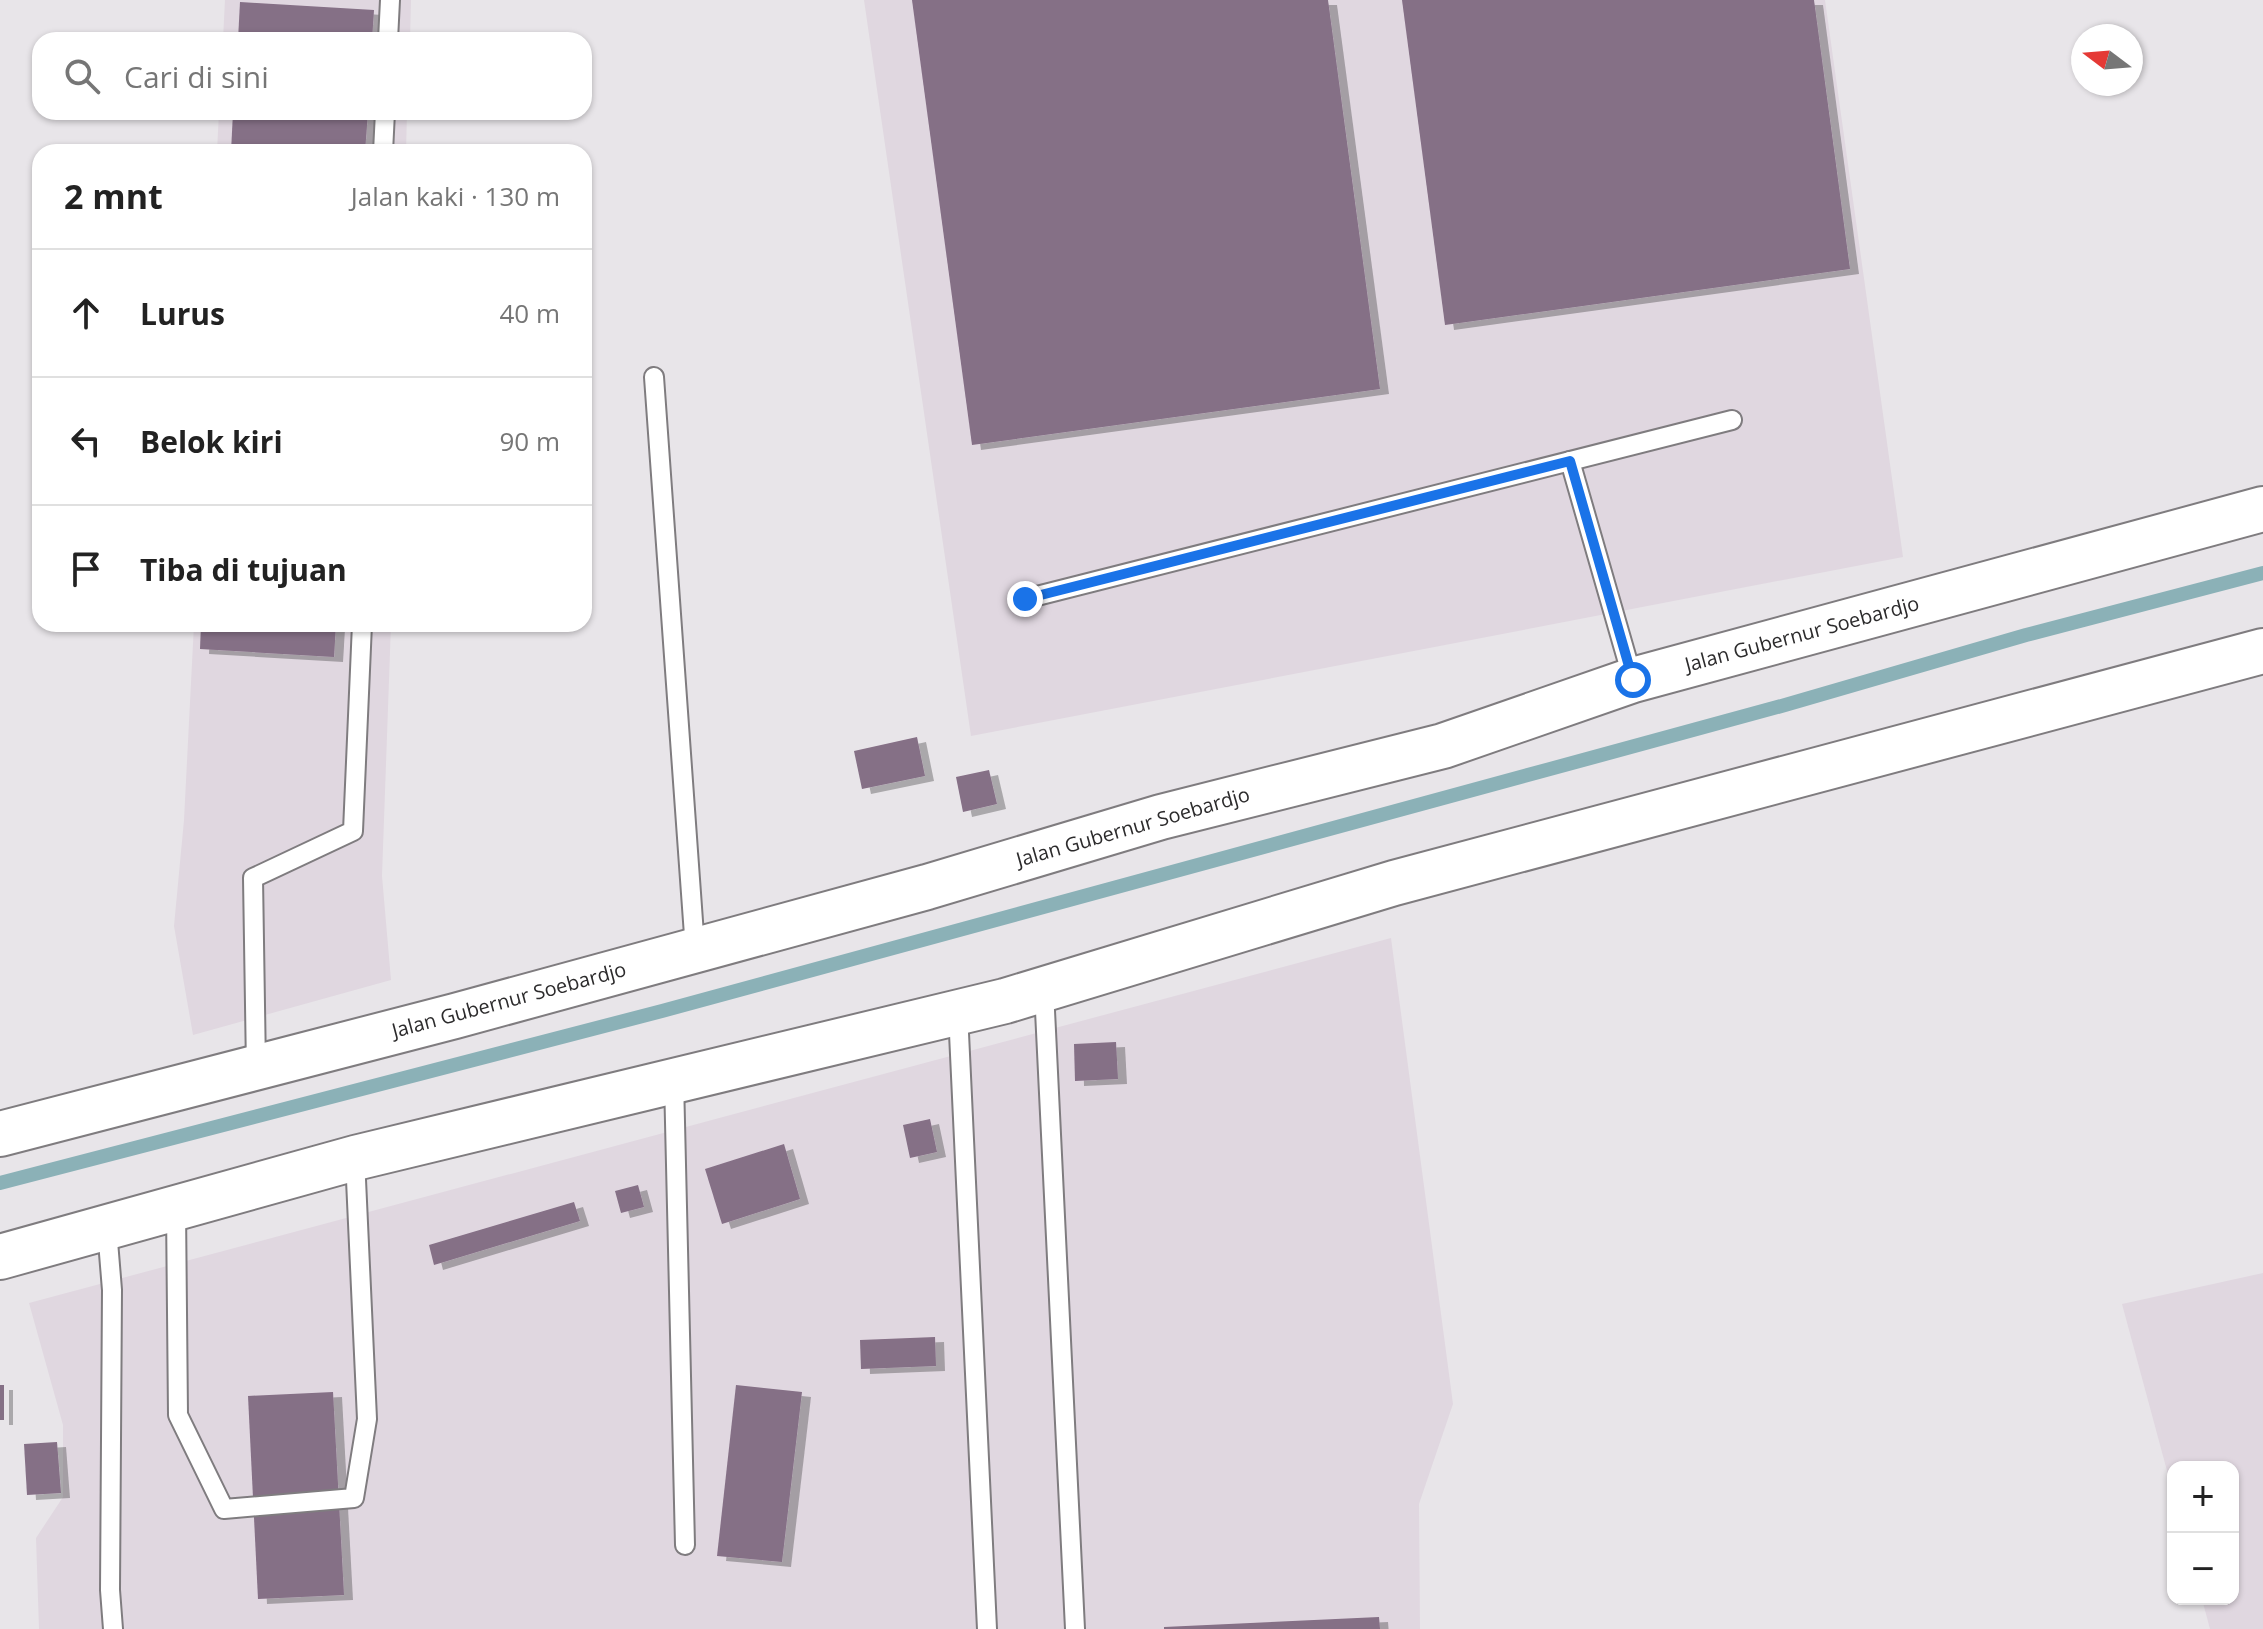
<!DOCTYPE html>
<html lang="id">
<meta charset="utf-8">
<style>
:root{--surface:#fff;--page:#f2f2f2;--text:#222;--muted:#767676;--line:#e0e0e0}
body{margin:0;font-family:"Open Sans",sans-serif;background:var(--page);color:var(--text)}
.controls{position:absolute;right:24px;bottom:24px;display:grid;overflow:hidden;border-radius:16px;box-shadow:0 2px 6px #0004}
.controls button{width:72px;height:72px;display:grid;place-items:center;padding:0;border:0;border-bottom:2px solid var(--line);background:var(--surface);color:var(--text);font:40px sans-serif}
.compass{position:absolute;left:2071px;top:24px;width:72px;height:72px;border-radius:50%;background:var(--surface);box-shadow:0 2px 6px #0004;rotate:286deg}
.stop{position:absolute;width:24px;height:24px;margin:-18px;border:6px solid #1a73e8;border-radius:50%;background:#fff}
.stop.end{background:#1a73e8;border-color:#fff;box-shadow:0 2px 8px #0008}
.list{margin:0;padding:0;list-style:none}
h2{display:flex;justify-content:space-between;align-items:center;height:104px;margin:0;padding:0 32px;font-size:34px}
h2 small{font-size:26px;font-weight:400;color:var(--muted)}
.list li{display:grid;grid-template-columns:52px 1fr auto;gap:24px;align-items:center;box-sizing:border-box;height:128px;padding:0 32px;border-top:2px solid var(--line)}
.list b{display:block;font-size:30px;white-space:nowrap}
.list em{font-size:26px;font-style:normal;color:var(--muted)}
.icon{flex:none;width:44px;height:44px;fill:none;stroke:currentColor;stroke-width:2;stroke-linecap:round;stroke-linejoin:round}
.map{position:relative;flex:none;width:2263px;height:1629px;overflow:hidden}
.search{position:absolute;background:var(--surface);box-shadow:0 2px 6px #0004;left:32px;top:32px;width:560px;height:88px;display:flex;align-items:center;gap:20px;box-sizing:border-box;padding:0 28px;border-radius:24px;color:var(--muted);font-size:30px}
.panel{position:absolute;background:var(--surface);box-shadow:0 2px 6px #0004;left:32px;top:144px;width:560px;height:488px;border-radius:24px}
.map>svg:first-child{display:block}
.built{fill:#e0d7e0}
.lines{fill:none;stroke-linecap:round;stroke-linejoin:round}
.stream{stroke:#8bb1b7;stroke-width:14}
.building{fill:#856f86;filter:url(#shadow)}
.lane-casing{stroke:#7f7c7f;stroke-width:22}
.highway-casing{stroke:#7f7c7f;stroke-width:48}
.lane{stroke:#fff;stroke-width:18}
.highway{stroke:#fff;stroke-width:44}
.route{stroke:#1a73e8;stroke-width:10}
.labels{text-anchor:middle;stroke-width:6;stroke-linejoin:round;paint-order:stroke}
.street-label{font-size:20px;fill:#2c2b2c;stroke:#fff}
</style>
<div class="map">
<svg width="2263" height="1629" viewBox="0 0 2263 1629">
<defs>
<filter id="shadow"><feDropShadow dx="9" dy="5" stdDeviation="0" flood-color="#0004"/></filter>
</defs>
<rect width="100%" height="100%" fill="#e8e5e9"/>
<!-- built -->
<g class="built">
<polygon points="225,0 411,0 410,40 223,40"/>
<polygon points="864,0 1825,0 1903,557 971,736"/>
<polygon points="219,112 407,112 406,152 217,152"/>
<polygon points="194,624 391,624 382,876 391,980 193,1035 174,926 184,820"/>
<polygon points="1391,938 1453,1404 1419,1504 1420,1629 39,1629 36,1538 63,1497 63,1425 29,1303"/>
<polygon points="2263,1273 2263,1629 2210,1629 2202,1599 2233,1599 2233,1467 2173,1467 2173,1493 2122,1304"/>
</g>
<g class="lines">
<!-- stream -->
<polyline class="stream" points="0,1183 662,1011 1785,705 2026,635 2263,573"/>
</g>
<!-- building -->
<g class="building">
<polygon points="912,0 1328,0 1380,389 972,445"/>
<polygon points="1402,0 1814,0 1850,269 1445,325"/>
<polygon points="240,2 374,10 372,40 238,40"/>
<polygon points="233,112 368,112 365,152 231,152"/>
<polygon points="201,624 336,624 334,657 200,649"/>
<polygon points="917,737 925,776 862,789 854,751"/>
<polygon points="989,770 997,804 963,812 956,777"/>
<polygon points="1116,1042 1118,1079 1075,1081 1074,1044"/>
<polygon points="930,1119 937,1152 910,1158 903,1125"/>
<polygon points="784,1144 800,1199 722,1224 705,1169"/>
<polygon points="638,1185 644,1207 621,1213 615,1191"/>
<polygon points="574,1202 580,1221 434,1265 429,1245"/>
<polygon points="935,1337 936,1366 861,1369 860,1340"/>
<rect x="0" y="1385" width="4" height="35"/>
<polygon points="736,1385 802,1392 782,1562 717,1556"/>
<polygon points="333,1392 344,1595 258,1599 248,1396"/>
<polygon points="57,1442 61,1493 27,1495 24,1444"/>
<polygon points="1379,1617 1380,1629 1164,1629 1164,1627"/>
</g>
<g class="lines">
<!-- lane casing -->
<g class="lane-casing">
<g id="lane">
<polyline points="388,40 390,0"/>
<polyline points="383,152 385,112"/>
<polyline points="654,377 695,949"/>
<polyline points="1570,461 1633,680"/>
<polyline points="1025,599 1732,420"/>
<polyline points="1044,990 1075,1629"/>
<polyline points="958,1012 987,1629"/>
<polyline points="256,1068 253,878 353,831 362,624"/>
<polyline points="674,1080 685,1545"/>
<polyline points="176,1209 178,1415 224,1509 354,1498 367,1419 355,1158"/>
<polyline points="107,1229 112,1290 110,1590 113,1629"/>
</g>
</g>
<!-- highway casing -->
<g class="highway-casing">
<g id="highway">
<polyline points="0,1134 455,1016 927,887 1161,817 1443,746 1633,680 2263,509"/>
<polyline points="0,1257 355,1158 1005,1001 1394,883 2263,651"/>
</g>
</g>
<!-- lane -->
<use href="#lane" class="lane"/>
<!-- highway -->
<use href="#highway" class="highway"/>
</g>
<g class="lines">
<!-- route -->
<polyline class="route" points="1025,599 1570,461 1633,680"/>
</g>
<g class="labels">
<!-- street labels -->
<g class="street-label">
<text transform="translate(1802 634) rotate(-15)" y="7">Jalan Gubernur Soebardjo</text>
<text transform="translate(1133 827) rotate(-16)" y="7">Jalan Gubernur Soebardjo</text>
<text transform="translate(509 1000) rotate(-15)" y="7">Jalan Gubernur Soebardjo</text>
</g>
</g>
</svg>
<div class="controls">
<button>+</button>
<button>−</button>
</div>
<svg class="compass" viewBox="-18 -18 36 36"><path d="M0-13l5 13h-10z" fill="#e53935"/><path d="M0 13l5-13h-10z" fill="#767676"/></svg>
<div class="stop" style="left:1633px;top:680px"></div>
<div class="stop end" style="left:1025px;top:599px"></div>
<div class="search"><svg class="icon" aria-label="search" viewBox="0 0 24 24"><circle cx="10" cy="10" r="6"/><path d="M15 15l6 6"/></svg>Cari di sini</div>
<section class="panel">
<h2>2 mnt<small>Jalan kaki · 130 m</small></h2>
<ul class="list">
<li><svg class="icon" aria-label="ahead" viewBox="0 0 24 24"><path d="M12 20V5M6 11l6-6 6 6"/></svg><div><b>Lurus</b></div><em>40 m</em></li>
<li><svg class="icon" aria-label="left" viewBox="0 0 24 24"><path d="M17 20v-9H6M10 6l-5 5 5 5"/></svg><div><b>Belok kiri</b></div><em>90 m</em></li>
<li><svg class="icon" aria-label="arrive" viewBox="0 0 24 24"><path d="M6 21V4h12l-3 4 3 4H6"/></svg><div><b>Tiba di tujuan</b></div></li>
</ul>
</section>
</div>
